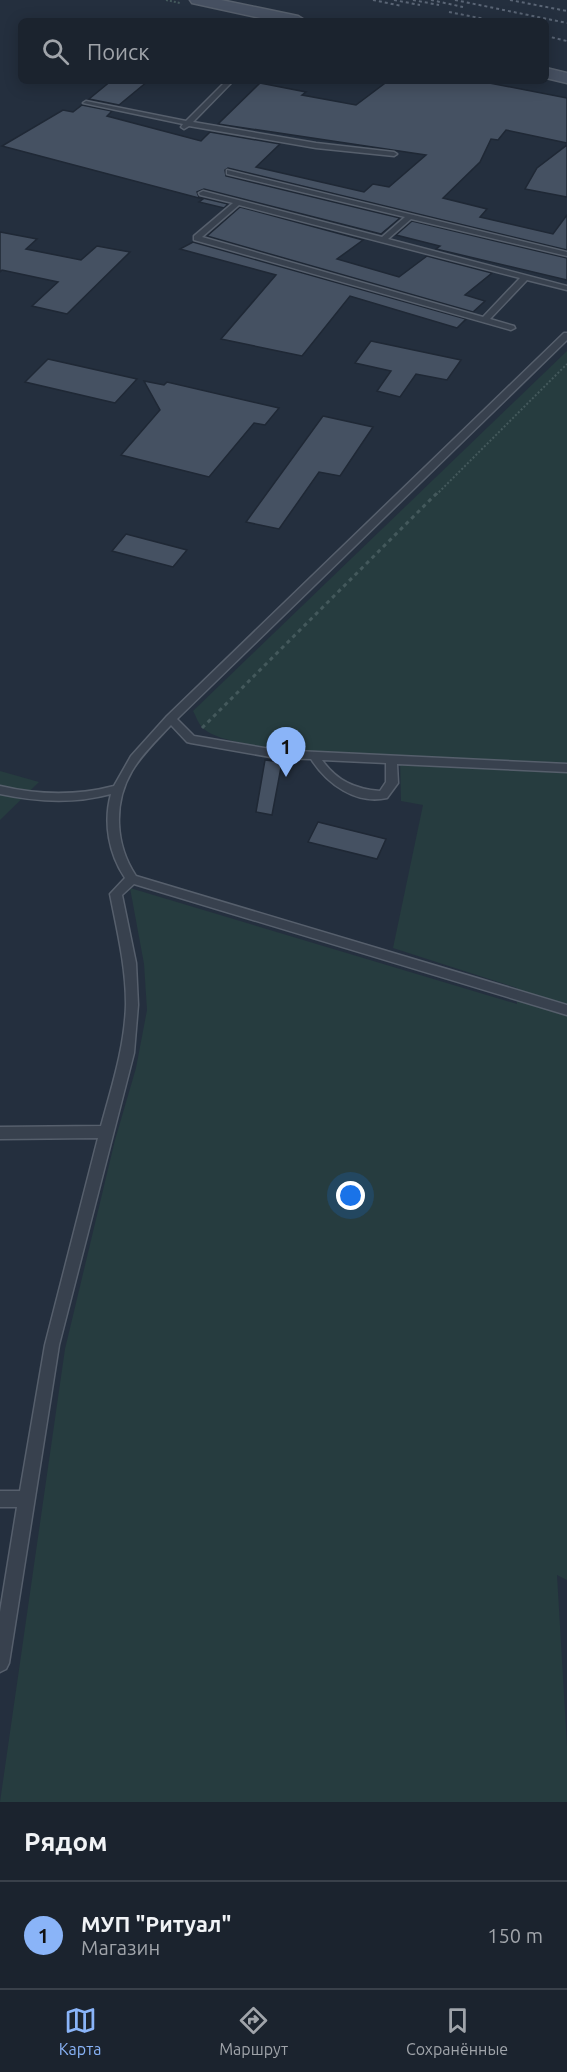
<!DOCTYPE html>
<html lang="ru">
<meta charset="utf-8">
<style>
:root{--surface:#1b232e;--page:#282f3a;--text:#f1f3f6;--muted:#a0a4aa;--line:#39404a;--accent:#8ab4f8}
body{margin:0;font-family:Ubuntu,sans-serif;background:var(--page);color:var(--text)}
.you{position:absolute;left:351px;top:1196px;width:21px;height:21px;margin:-15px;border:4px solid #fff;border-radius:50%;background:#1a73e8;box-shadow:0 0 0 9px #1a73e833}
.badge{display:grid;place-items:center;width:39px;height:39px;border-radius:50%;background:var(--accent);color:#111;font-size:20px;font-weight:700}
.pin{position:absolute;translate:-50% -50px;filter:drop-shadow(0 2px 3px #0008)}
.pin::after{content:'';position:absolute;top:32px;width:21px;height:18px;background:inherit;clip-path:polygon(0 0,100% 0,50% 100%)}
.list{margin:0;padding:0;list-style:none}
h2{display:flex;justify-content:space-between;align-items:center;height:78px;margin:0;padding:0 24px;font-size:26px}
h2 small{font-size:20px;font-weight:400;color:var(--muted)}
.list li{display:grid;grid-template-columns:39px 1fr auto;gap:18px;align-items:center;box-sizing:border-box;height:108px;padding:0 24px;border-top:2px solid var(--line)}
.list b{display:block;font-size:22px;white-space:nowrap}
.list p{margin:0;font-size:20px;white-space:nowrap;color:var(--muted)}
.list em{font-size:20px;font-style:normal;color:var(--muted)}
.icon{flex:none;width:33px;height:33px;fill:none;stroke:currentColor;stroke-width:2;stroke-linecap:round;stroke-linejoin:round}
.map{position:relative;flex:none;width:567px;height:1802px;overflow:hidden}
.search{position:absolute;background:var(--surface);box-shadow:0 3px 15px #0003;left:18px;right:18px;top:18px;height:66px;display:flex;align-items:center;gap:15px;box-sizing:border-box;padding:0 21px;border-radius:9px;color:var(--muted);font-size:22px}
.sheet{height:186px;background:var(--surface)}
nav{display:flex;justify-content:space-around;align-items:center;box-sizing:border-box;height:84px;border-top:2px solid var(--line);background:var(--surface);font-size:16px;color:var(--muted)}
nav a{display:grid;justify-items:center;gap:3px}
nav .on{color:var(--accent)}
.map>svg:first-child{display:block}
.green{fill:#263c3f}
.building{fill:#455162;stroke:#1f2835;stroke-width:1.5}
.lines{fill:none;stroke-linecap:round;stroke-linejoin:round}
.service-casing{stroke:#565f6c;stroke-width:3}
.secondary-casing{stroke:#565f6c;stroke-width:3}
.path-far1{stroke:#44595c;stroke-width:2;stroke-dasharray:2 2;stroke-linecap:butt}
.path{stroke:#44595c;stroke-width:3;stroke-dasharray:4 4;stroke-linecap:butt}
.service{fill:#38414e;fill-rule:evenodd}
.secondary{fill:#465061;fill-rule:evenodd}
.rail{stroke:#5a6575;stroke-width:2;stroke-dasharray:3 3;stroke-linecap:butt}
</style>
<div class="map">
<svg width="567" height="1802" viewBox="0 0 567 1802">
<rect width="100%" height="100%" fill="#242f3e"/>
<!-- green -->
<g class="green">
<path d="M567,351V1580L557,1575L567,1746V1802H0L65,1349L115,1140L136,1068L147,1010L144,964L130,888L517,1004V988L393,948L423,805L401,801L400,757C365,755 223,752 202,727C198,723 196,716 193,711Z"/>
<polygon points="0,771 39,782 0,820"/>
</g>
<!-- building -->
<g class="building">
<polygon points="111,81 148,81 119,105 89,99"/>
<polygon points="388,81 479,81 567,98 567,143 506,130 498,140 491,139 480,162 443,198 487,209 480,217 553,234 567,215 567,250 228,168 225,170 226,176 400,218 381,234 204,189 197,192 199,197 228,204 224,208 199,202 203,199 2,146 63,110 73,112 82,105 112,111 107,116 201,141 210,132 280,144 256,167 364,192 373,184 389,187 426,155 218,124 260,83 306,92 302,95 356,105"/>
<polygon points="567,145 567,197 525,189 537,168"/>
<polygon points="240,207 363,240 337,259 399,277 427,256 492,273 465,295 485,301 473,312 207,236"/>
<polygon points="412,221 567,258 567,280 436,249 440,246 396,235"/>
<polygon points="0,232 37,239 26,249 81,260 97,246 130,252 67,314 32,306 58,282 2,270 0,272"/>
<polygon points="193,242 466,319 457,328 350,296 302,356 221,339 276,275 180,249"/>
<polygon points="371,341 461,360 447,380 416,374 400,397 377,391 391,371 355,363"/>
<polygon points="48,359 137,379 115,403 25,382"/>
<polygon points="144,381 164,385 167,382 279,408 265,425 254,423 209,477 121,455 160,410"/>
<polygon points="323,416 373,427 340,476 319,472 279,529 246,522"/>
<polygon points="126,534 187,550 173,567 112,551"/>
<polygon points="265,760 282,762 272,815 256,812"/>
<polygon points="318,822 386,839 377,859 308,842"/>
</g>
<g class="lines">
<!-- service casing -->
<g class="service-casing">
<g id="service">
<polygon points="226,81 233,81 193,122 316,143 394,152 397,154 394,156 316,148 189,126 184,129 181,127 183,124 83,103 86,101 186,121"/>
<path d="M227,170L567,252V256L411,219L388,239L567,286V290L527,280L490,319L514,326L515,328L511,330L194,240V236L233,203L200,195L199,193L203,191L382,237L405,217L227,174ZM239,205L520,278L483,317L202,237Z"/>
<path d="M564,333H567V340L177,719L194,736L276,750L567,764V772L397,764L398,783L387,798C356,805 327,784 311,759L276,758L191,743L187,742L171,725C157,740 142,754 132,771C113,803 115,845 136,876L567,1005V1015L134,884L122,895L136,963L138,1005L134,1053L59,1345L9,1663L6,1669L0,1672V1612L17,1507H0V1491H20L45,1345L98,1138L0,1139V1127L101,1126C112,1086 125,1046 126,1004C126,966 117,930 110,894L125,878C109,854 103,823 111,794C74,804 37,802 0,794V786C38,795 76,796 114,786L131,756L167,716ZM322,760L386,763V782L380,791C355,789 337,781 322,760Z"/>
</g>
</g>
<!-- secondary casing -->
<g class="secondary-casing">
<g id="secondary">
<polygon points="190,0 221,0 298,16 306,21 274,21 192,3"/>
<polygon points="546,68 567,73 567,83 546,78"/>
</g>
</g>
<!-- path-far1 -->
<g class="path-far1">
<polyline points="166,0 180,3"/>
<polyline points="436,495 567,364"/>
</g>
<!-- path -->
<polyline class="path" points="202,728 437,493"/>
<!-- service -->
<use href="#service" class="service"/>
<!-- secondary -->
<use href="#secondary" class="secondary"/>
<!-- rail -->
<g class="rail">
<polyline points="373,0 402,6"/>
<polyline points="394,0 420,5"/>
<polyline points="413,0 439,5"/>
<polyline points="431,0 463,7"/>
<polyline points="455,0 567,23"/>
<polyline points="510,0 567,11"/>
<polyline points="449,12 495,21"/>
<polyline points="546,36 567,41"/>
</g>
</g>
</svg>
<div class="you"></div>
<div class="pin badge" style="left:286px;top:777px">1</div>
<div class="search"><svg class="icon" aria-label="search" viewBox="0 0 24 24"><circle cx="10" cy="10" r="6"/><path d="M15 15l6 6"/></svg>Поиск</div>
</div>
<section class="sheet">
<h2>Рядом<small></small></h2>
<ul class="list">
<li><span class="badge">1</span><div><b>МУП &quot;Ритуал&quot;</b><p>Магазин</p></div><em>150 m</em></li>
</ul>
</section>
<nav>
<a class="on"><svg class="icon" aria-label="map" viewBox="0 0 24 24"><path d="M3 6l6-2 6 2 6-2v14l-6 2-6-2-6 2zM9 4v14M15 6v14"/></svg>Карта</a>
<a><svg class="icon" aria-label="directions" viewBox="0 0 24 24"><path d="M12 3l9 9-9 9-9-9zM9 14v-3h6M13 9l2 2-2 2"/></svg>Маршрут</a>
<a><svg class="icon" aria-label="saved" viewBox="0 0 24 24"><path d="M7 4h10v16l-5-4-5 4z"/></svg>Сохранённые</a>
</nav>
